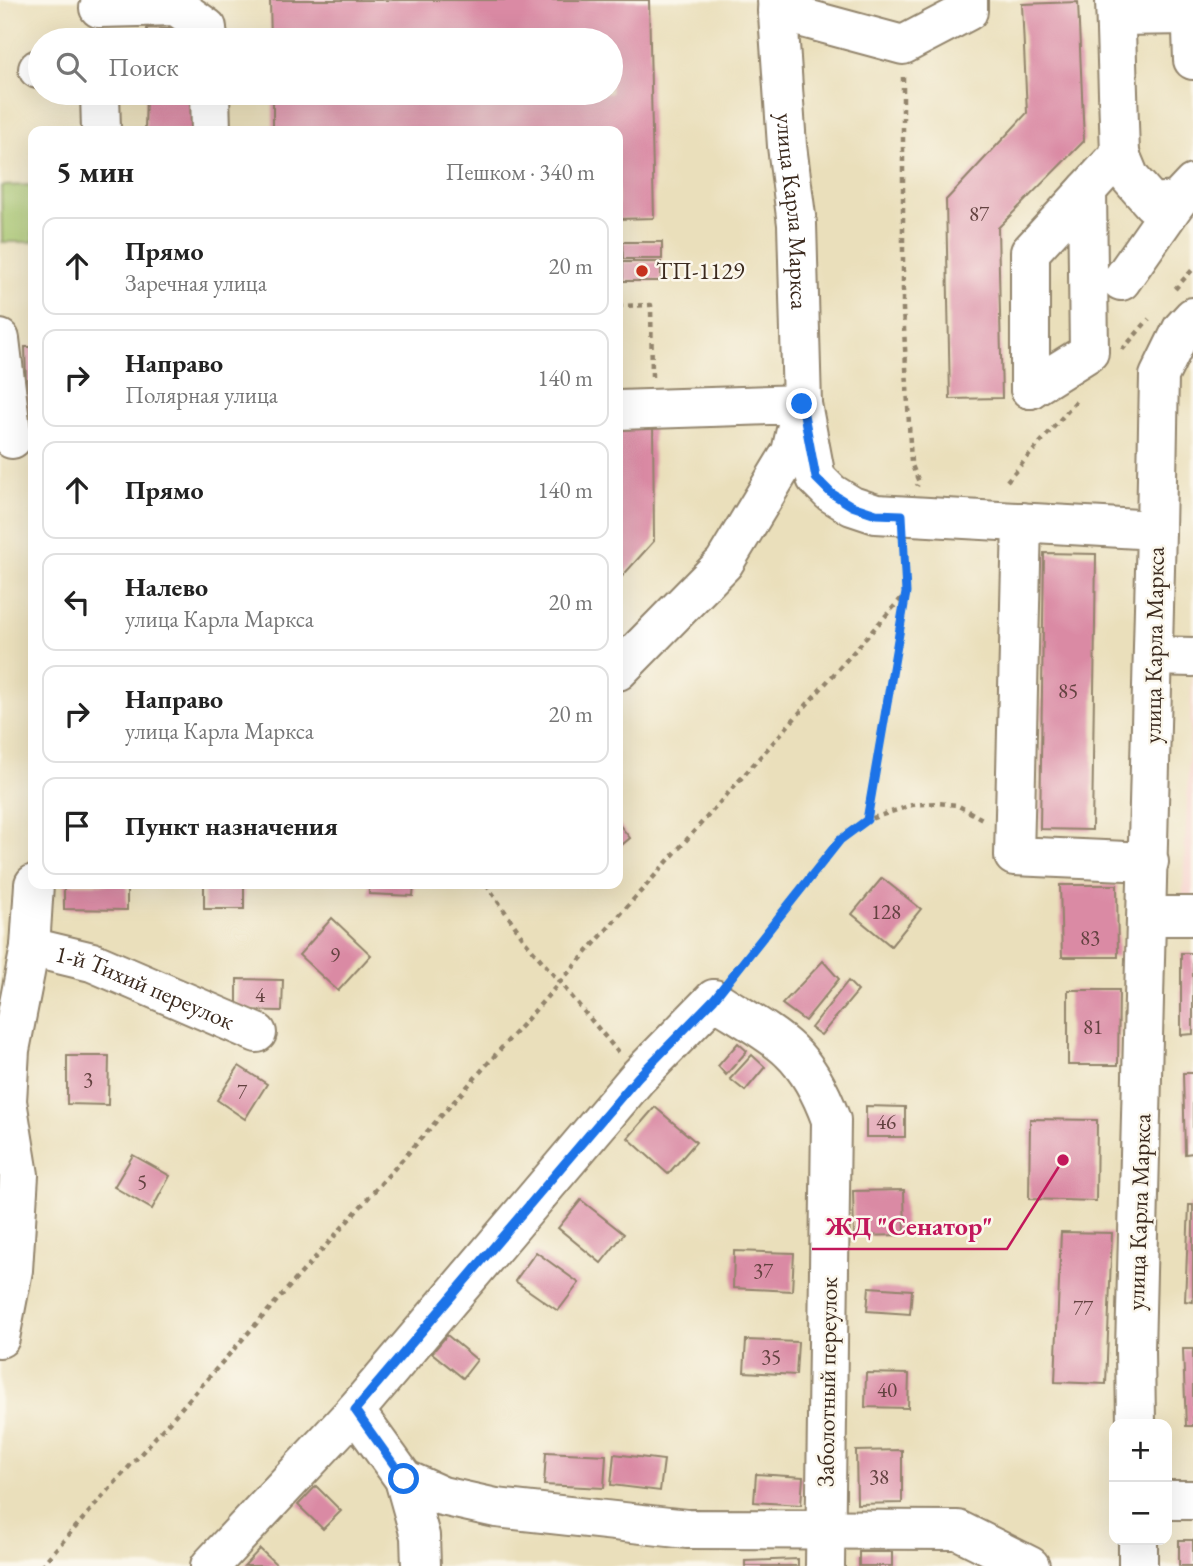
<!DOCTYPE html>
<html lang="ru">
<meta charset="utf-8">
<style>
:root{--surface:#fff;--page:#f2f2f2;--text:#222;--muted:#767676;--line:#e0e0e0}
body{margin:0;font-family:"EB Garamond",serif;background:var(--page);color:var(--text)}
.controls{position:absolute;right:21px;bottom:21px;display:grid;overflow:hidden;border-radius:14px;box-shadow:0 7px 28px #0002}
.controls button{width:63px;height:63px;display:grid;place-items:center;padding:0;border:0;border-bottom:2px solid var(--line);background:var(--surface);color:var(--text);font:35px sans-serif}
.stop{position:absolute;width:21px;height:21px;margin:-16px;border:5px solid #1a73e8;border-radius:50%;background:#fff}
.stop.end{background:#1a73e8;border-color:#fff;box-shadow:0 2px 7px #0008}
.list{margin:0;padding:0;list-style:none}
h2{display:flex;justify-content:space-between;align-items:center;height:91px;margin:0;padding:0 28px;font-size:30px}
h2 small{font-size:23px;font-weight:400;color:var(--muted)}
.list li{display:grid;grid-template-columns:46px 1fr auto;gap:21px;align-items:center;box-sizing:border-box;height:98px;margin:0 14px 14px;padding:0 14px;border:2px solid var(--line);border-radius:14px}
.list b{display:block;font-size:26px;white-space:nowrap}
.list p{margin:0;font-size:23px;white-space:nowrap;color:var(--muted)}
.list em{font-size:23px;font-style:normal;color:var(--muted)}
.icon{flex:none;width:38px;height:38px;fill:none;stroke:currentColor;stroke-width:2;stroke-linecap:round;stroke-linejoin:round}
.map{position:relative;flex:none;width:1193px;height:1566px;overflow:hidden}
.search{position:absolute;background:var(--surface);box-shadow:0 7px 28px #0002;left:28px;top:28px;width:595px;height:77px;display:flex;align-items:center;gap:18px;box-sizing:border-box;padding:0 24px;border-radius:38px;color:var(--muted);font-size:26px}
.panel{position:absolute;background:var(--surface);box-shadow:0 7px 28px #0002;left:28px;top:126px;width:595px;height:763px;border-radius:14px}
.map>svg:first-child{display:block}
.built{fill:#f7d0cb}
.green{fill:#a5c46c;stroke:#707745;stroke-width:2}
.building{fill:#da8aa4}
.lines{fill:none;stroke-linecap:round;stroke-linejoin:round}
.minor-casing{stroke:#92846c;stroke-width:42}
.path{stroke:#92846c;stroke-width:4.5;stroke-dasharray:5 5;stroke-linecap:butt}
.minor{stroke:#fff;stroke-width:38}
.route{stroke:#1a73e8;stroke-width:9}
.poi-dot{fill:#c8321e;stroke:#fbf7ec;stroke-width:2.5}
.labels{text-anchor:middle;stroke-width:5;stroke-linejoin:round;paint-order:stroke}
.number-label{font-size:21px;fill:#634240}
.street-label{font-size:24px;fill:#3b2a1e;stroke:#fbf7ec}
.poi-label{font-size:24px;fill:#3b2a1e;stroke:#fbf7ec;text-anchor:start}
.leader{fill:none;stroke:#c2185b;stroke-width:2.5}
.callout-dot{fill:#c2185b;stroke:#fbf7ec;stroke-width:2.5}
.callout-label{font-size:26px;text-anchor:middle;font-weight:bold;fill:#c2185b;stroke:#fbf7ec;stroke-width:5;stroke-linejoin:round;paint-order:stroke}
</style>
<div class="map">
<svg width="1193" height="1566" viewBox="0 0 1193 1566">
<rect width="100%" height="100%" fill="#fbf7ec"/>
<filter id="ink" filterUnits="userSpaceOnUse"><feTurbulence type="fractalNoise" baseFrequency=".0143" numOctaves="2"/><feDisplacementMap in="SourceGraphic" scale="14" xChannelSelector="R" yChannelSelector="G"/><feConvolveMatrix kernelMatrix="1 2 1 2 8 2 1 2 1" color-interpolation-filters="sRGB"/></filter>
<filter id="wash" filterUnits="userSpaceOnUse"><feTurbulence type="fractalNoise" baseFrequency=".00686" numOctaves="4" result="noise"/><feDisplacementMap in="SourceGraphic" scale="28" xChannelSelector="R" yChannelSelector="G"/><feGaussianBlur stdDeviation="1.57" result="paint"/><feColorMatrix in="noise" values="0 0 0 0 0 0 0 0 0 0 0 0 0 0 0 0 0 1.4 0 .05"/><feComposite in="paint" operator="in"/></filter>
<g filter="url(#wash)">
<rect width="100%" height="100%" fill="#eadfbb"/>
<!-- built -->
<polygon class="built" points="1192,675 1193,675 1193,898 1183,897"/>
<!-- green -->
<polygon class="green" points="33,185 33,242 2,242 1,186"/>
<g id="blocks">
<!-- building -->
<g class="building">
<polygon points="270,0 649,0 654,218 618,219 618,131 273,131 273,93 611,93 611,40 271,40"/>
<polygon points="1078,2 1084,141 998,228 1002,398 950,399 946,200 1027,113 1022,4"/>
<polygon points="147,28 199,30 199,40 147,40"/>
<polygon points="146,93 198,93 197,131 145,131"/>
<polygon points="622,242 662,242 662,259 623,259"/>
<rect x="623" y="262" width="38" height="19"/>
<polygon points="25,347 33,347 33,412 27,412"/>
<polygon points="653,416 654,541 618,581 618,417"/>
<polygon points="1044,553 1096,554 1092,830 1040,829"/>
<polygon points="618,823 630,838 618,848"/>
<polygon points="882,878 921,909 891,946 852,914"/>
<polygon points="64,884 127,884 127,910 64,909"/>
<rect x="204" y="884" width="40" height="25"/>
<polygon points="369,884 414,884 413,896 369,894"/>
<polygon points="1060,885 1117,885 1118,957 1062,957"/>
<polygon points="332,918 371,955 338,991 299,955"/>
<polygon points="1181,953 1193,953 1193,1034 1181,1035"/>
<polygon points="823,961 839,979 805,1021 782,1004"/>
<polygon points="237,979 283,980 282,1011 237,1010"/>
<polygon points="848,981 858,991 821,1035 811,1028"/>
<polygon points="1068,990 1119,990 1118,1065 1068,1065"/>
<polygon points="738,1043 747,1051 726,1075 718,1066"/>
<polygon points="752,1055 765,1067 745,1091 730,1079"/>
<polygon points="67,1056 109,1056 108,1105 67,1104"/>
<polygon points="239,1066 267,1084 245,1119 217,1100"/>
<polygon points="1183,1073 1193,1073 1193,1153 1185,1154"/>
<polygon points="866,1106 905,1107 905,1137 866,1137"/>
<polygon points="655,1107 696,1142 668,1174 628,1138"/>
<polygon points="1030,1119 1097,1120 1096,1201 1029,1199"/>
<polygon points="133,1155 170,1176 152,1209 114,1187"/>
<polygon points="904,1190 905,1235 854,1236 853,1191"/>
<polygon points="581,1200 624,1234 601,1263 558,1228"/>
<polygon points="1189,1205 1193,1205 1193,1302 1185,1301"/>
<polygon points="1061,1232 1112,1233 1106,1384 1055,1382"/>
<polygon points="734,1251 794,1253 792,1291 733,1288"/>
<polygon points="536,1252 579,1283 558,1311 515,1281"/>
<polygon points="869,1287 912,1290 910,1314 867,1311"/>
<polygon points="447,1335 477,1360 463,1378 432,1353"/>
<polygon points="746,1340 798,1342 796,1375 744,1372"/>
<polygon points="1183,1349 1193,1349 1193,1426 1186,1426"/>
<polygon points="866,1373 909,1374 908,1408 865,1407"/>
<polygon points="902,1450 902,1503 857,1504 856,1451"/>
<polygon points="546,1452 606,1455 604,1488 544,1485"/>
<polygon points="614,1454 664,1460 660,1491 611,1485"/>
<polygon points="756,1474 803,1477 801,1505 754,1502"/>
<polygon points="316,1486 341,1511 323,1529 298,1505"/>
<rect x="1179" y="1540" width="14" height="26"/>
<polygon points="260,1549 278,1566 244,1566"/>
<rect x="859" y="1552" width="33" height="14"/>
<polygon points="798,1559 798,1566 745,1566 745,1561"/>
</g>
</g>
</g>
<g filter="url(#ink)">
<use href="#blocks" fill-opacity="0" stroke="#92846c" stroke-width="2"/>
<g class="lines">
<!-- minor casing -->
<g class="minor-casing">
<g id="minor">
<path id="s1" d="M777,0L787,146L797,224L802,404L816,478L831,493L852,506L876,514L1156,530L1135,1350L1136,1424"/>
<polyline points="1191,0 1193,60"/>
<polyline points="176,6 207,28 208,40"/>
<polyline points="99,8 176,6 176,0"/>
<polyline points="777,11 903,45 968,11 968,0"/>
<polyline points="1116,16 1191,15"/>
<polyline points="38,69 40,69"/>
<polyline points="100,93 101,131"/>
<polyline points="210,93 211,131"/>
<polyline points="1120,154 1130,178 1152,203 1177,201 1193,184"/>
<polyline points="1121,281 1177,201"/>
<polyline points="0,339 12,439"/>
<polyline points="1030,389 1030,252 1120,154 1115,0"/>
<polyline points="1030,389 1089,352 1087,190"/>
<polyline points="618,410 802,404 791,452 724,563 618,671"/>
<polyline points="1022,522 1014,856 1149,862"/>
<polyline points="1156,530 1159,376 1182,329 1193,317"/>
<polyline points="1153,656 1193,657"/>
<polyline points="1147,916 1193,916"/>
<path id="s2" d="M30,947L92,962L257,1033"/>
<polyline points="0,1338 13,1270 19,1175 7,1101 10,1050 30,947 34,884"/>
<polyline points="355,1411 404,1479 420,1536 421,1566"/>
<polyline points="404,1479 442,1496 496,1508 687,1529 958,1530 1030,1566"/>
<polyline points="1167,1500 1193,1500"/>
<polyline points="1138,1540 1138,1566"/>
<path d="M210,1566L355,1411L638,1077L714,999C736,1014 772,1033 790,1051C810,1070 822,1095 831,1120L825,1566"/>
</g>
</g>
<!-- path -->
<g class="path">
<polyline points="903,77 903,309 911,463 919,482 917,486"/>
<polyline points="1175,289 1193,269"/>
<polyline points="618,306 651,305 652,377"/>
<polyline points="1122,350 1149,319"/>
<polyline points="1007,481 1079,398"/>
<polyline points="867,820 906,593 904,547"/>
<polyline points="486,884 526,942 618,1052"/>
<polyline points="734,974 840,840 867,820 912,805 937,803 957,805 984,820"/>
<polyline points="41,1566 906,593"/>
</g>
<!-- minor -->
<use href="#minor" class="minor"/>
</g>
</g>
<g class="lines" filter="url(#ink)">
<!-- route -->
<polyline class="route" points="404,1479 355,1410 638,1077 714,999 840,840 867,820 906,593 902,515 876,514 852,506 831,493 816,478 802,404"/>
</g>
<!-- markers -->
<circle class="poi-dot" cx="642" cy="271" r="7"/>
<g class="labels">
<!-- number labels -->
<g class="number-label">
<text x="979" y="221">87</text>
<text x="1068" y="698">85</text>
<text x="886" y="919">128</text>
<text x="1090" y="945">83</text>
<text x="335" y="962">9</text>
<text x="260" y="1002">4</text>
<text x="1093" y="1034">81</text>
<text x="88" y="1087">3</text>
<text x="242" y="1099">7</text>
<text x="886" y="1129">46</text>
<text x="142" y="1189">5</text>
<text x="763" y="1278">37</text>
<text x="1083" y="1315">77</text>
<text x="771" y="1364">35</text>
<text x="887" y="1397">40</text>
<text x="879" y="1484">38</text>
</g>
<!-- street labels -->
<g class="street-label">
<text dy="8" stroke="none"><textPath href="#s1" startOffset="212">улица Карла Маркса</textPath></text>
<text transform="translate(1154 645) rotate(-89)" y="8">улица Карла Маркса</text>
<text dy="8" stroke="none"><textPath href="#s2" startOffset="122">1-й Тихий переулок</textPath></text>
<text transform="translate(1139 1212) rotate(-88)" y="8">улица Карла Маркса</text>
<text transform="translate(827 1382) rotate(-89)" y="8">Заболотный переулок</text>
</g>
<!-- poi labels -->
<g class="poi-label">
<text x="656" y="279">ТП-1129</text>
</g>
</g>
<!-- callouts -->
<path class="leader" d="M1063 1160L1007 1249H812"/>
<circle class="callout-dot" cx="1063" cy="1160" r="7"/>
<g class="callout-label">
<text x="909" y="1235">ЖД "Сенатор"</text>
</g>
</svg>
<div class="controls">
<button>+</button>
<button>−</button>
</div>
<div class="stop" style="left:404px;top:1479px"></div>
<div class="stop end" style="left:802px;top:404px"></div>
<div class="search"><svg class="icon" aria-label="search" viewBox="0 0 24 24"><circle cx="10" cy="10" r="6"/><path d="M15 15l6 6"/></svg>Поиск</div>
<section class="panel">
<h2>5 мин<small>Пешком · 340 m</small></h2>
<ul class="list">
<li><svg class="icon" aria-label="ahead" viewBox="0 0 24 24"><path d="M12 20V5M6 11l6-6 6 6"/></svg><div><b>Прямо</b><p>Заречная улица</p></div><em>20 m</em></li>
<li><svg class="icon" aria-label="right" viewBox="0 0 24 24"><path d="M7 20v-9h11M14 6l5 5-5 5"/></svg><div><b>Направо</b><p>Полярная улица</p></div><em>140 m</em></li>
<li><svg class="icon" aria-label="ahead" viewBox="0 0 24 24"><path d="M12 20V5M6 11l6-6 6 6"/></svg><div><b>Прямо</b></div><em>140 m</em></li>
<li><svg class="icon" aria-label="left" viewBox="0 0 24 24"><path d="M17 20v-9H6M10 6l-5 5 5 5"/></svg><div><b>Налево</b><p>улица Карла Маркса</p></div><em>20 m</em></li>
<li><svg class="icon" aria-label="right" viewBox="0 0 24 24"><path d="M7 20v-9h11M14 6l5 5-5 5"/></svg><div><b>Направо</b><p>улица Карла Маркса</p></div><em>20 m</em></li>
<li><svg class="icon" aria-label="arrive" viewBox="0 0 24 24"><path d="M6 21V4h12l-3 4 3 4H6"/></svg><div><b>Пункт назначения</b></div></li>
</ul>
</section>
</div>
